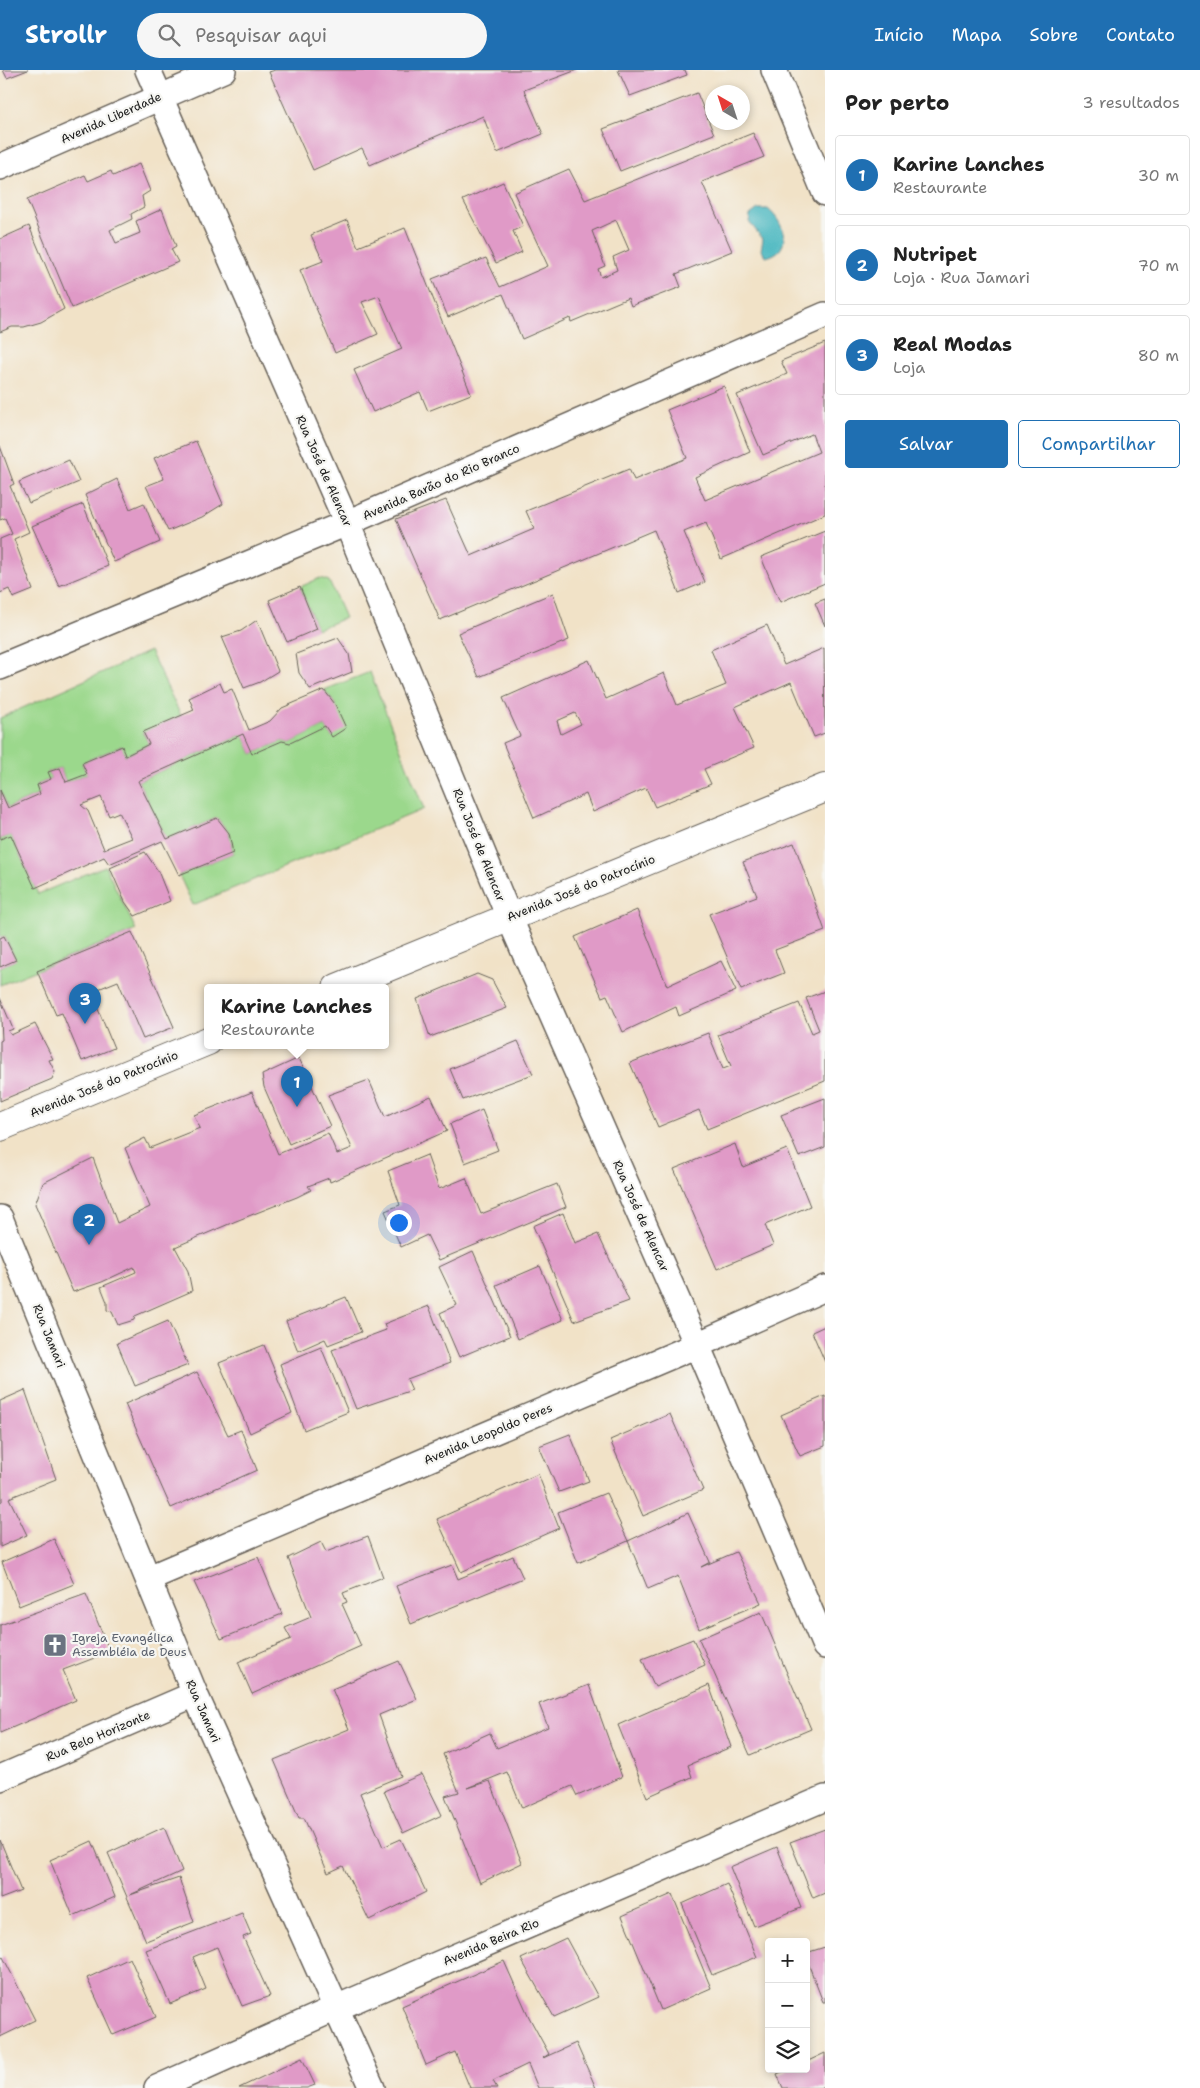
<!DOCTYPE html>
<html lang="pt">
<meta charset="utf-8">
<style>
:root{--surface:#fff;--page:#f6f6f6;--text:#222;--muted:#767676;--line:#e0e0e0;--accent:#1f6fb2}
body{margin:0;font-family:"Shantell Sans",sans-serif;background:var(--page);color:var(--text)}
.controls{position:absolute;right:15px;bottom:15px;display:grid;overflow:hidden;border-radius:5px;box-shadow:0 2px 8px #0003}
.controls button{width:45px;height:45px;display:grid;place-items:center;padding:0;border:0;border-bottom:1px solid var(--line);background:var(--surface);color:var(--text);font:25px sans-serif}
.compass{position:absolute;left:705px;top:15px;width:45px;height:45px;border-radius:50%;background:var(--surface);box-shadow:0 2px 8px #0003;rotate:321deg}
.you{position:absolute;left:398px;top:1152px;width:18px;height:18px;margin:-12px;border:4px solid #fff;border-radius:50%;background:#1a73e8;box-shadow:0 0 0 8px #1a73e833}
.badge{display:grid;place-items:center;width:32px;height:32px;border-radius:50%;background:var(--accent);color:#fff;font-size:16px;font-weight:700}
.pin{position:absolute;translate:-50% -41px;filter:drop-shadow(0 1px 2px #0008)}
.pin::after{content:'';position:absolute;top:26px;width:18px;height:15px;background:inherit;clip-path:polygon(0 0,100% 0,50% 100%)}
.popup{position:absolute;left:204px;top:914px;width:185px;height:65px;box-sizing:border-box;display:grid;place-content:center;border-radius:5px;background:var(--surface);filter:drop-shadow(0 1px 4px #0005);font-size:16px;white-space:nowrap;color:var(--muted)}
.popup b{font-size:19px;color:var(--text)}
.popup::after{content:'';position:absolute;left:50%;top:100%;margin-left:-10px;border:10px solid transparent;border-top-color:var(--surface)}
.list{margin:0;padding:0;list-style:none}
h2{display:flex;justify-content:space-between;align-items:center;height:65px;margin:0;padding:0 20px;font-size:21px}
h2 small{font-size:16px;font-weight:400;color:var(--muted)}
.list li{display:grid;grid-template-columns:32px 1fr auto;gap:15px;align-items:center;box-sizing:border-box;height:80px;margin:0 10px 10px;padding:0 10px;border:1px solid var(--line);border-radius:5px}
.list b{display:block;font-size:19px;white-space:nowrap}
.list p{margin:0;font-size:16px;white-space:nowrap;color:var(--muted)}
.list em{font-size:16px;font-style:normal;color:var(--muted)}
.actions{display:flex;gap:10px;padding:15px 20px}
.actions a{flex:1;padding:11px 0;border:1px solid var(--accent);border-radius:5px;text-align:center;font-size:18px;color:var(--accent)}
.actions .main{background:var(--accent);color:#fff}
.icon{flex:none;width:28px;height:28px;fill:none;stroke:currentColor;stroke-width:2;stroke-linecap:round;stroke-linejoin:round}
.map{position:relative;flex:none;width:825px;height:2018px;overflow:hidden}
header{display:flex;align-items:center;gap:30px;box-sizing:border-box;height:70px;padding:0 25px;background:var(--accent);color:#fff}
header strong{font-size:24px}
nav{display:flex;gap:28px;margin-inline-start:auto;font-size:18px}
.search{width:350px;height:45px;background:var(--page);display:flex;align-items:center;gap:12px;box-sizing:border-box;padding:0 18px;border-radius:28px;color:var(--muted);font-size:19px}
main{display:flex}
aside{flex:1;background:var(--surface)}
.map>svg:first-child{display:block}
.green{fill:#9bd88c;stroke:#5c7a54}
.water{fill:#48b7c0;stroke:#326a6e}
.building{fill:#e09ac7;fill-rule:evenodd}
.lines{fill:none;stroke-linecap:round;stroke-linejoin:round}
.minor-casing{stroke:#676158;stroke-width:28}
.tertiary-casing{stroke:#676158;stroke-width:30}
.minor{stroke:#fff;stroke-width:25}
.tertiary{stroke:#fff;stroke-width:28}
.labels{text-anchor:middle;stroke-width:4.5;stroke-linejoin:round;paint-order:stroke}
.street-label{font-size:12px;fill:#1c1c1c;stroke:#f6f6f2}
.worship-label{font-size:12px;fill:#5b616d;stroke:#f6f6f2;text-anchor:start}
</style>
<header>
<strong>Strollr</strong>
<div class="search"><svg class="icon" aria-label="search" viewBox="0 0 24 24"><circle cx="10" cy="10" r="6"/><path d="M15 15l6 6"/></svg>Pesquisar aqui</div>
<nav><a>Início</a><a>Mapa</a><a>Sobre</a><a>Contato</a></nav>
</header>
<main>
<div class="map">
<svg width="825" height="2018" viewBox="0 0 825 2018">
<rect width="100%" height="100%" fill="#f6f6f2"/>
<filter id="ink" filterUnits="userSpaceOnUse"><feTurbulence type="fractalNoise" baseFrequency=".02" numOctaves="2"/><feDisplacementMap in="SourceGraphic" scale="10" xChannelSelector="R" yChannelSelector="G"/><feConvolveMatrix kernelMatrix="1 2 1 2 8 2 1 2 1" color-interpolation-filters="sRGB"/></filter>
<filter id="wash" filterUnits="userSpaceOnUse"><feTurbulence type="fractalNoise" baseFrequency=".0096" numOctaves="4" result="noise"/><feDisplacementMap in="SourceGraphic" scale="20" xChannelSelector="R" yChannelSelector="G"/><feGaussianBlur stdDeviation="1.12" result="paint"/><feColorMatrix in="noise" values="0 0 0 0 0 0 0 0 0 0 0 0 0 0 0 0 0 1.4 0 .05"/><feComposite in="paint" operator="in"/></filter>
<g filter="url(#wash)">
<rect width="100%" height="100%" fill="#f1e2c7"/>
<!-- green -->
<g class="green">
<polygon points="320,508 329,511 345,548 317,559 300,517"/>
<polygon points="150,581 181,646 143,663 149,674 125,686 121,676 82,693 87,704 66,712 60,698 48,702 51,709 37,715 40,724 8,738 0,720 0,648"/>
<polygon points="370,602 424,739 193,835 179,805 233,783 229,763 217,748 167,769 138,711 243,664 252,684 282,671 290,673 325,656 332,667 335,634 324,620"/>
<polygon points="11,765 38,824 105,796 136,860 0,915 0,897 15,890 5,866 0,868 0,769"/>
</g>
<!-- water -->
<path class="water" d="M758,139H768C785,153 794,181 766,187L761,180L763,169L749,152L750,145Z"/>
<g id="blocks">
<!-- building -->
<g class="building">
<polygon points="3,0 28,0 7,8"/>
<polygon points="275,0 577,0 524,20 543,64 497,83 483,46 370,95 362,78 313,100 269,2"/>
<polygon points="618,0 685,0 687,5 630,26"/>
<polygon points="697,23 714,64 620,101 603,59"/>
<path d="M753,63L764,87L702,112L732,181L676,204L681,217L631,236L628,228L571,252L570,248L522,269L503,224L448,247L432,209L486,188L500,217L548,196L514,123L569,99L585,130ZM616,150L629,180L613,187L617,200L601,207L598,199L605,196L592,161Z"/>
<polygon points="139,94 150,121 142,126 144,137 131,144 132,149 110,160 116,173 140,163 136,151 162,139 176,176 171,179 178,192 72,238 27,130 85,105 88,111 111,101 113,106"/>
<polygon points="503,112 523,156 513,161 522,182 496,193 463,130"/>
<polygon points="347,150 358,177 405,158 471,324 428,341 420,322 373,342 354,300 402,279 379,226 362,232 378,264 335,283 300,200 323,191 311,165"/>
<polygon points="29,156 64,239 41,252 24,257 12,257 0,262 0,169"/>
<polygon points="825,273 825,444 721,489 706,453 684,462 705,512 679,523 654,460 440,550 396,449 446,430 471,486 534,459 526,441 629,399 634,410 687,388 667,340 724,316 750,382 695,407 705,430 819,382 812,364 763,385 737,325 787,304 781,291"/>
<polygon points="196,371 223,434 202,447 168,461 146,416 164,409 154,388"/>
<polygon points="0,376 14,414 10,416 29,462 14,469 33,520 13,528 9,519 0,523 0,469 12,464 5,448 0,450"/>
<polygon points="69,390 79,412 29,433 19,412"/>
<polygon points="117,409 130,439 144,433 160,472 114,492 85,425"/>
<polygon points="83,434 108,496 59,516 32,456"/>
<polygon points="825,461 825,513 780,532 761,487"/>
<polygon points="300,517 317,559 287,572 269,530"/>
<polygon points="553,523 569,570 479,607 458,563"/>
<polygon points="825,529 825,556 815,533"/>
<polygon points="257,550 278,601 260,612 244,618 222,567 241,561"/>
<path d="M767,555L784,595L824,578L825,663L814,667L791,612L735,637L754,678L704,699L711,714L655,737L646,718L593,742L586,724L534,748L503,673L520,666L503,628L589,590L606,629L664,603L677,635L726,615L711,580ZM575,643L581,654L561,664L557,651Z"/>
<polygon points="338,568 349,584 352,602 310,619 299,603 296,584"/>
<path d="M220,613L224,622L232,619L249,660L270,651L282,638L324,620L335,634L346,658L332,667L325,656L290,673L282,671L252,684L243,664L138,711L167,769L217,748L229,763L233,783L179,805L162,771L109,794L104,787L35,818L11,765L0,769V720L8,738L40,724L37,715L51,709L48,702L60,698L66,712L87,704L82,693L122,676L125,686L149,674L143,662L194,640L189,628ZM101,727L109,746L119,742L132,768L104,779L88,741L81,735Z"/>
<polygon points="794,773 825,861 775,880 784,903 741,920 709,844 757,826 743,792"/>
<polygon points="145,782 158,801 170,831 135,846 125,832 110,798"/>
<polygon points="637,840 667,916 721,891 736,921 679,946 676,937 623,962 607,925 602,927 575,867"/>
<polygon points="132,862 174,957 143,969 118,911 91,922 114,978 82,991 62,943 56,945 37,901"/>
<polygon points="4,866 16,890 0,897 0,868"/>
<polygon points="477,904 492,910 507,938 430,967 417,929"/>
<polygon points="825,921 825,1011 707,1059 699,1040 658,1057 630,993 708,963 723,999 731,996 718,965 799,933 812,963 819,960 806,928"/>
<polygon points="0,928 13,959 8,961 11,965 35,954 53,989 49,990 55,1002 52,1009 0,1031 0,971 2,970"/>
<polygon points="518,971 533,1004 463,1030 450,999"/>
<polygon points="299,988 330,1056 289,1074 264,1017 262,1005"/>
<polygon points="369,1010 385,1047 431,1026 447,1061 330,1112 329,1108 308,1116 311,1120 297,1127 236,1151 175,1177 188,1201 192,1221 135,1246 134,1250 118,1255 112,1242 107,1240 107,1232 101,1217 136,1202 134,1197 102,1212 73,1222 35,1134 43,1113 93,1088 117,1153 150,1137 125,1078 145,1068 150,1078 200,1058 194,1045 252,1022 278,1084 328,1063 337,1084 352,1078 328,1025"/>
<polygon points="825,1028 825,1077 799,1087 781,1045"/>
<polygon points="482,1040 498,1080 465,1093 450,1054"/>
<polygon points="735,1074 743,1097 787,1079 810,1136 765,1155 773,1175 717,1199 674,1099"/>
<polygon points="427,1085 439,1119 466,1108 481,1144 557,1114 566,1137 439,1190 427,1165 401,1177 385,1141 400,1135 388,1101"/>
<polygon points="563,1143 575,1173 598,1164 629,1231 574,1251 533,1156"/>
<polygon points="473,1181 510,1266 459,1287 440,1243 457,1235 439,1197"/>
<polygon points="540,1196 563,1250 518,1269 496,1215"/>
<polygon points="346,1227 361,1262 328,1275 325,1269 298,1281 286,1251"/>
<polygon points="429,1236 450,1293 407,1309 412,1320 356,1339 332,1280 386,1260 384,1254"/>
<polygon points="168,1251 188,1295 135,1316 117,1273"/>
<polygon points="825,1256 825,1292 812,1262"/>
<polygon points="264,1275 292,1343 250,1363 219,1293"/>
<polygon points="321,1277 348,1342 304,1360 280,1294"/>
<polygon points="197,1302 228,1365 241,1360 257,1400 171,1438 125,1334"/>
<polygon points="25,1320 56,1409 9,1428 27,1465 0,1477 0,1432 2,1431 0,1331"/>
<polygon points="825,1326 825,1376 800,1386 781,1345"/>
<polygon points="670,1344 703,1420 643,1446 610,1370"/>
<polygon points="570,1364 589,1411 559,1422 539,1376"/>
<polygon points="538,1404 559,1458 461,1502 437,1449"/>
<polygon points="606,1423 628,1471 578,1493 558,1442"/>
<polygon points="688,1443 710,1492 701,1497 736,1482 761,1533 699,1559 678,1506 648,1519 628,1471"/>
<polygon points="368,1466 383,1507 343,1523 347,1532 342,1534 361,1576 252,1624 238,1592 291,1569 285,1558 311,1547 288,1488 321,1472 326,1482"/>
<polygon points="54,1469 74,1514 19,1536 2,1492"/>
<polygon points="513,1486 523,1508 411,1554 396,1516 452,1495 458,1509"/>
<polygon points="258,1487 282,1544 221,1569 194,1512"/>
<polygon points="86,1524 110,1582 63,1600 76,1630 0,1663 0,1555"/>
<polygon points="761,1542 811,1659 750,1685 699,1569"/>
<polygon points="693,1569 705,1595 655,1617 642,1589"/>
<polygon points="399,1591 417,1629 379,1645 401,1706 360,1723 383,1777 401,1769 426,1822 369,1850 343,1796 328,1803 304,1748 299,1748 274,1690 349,1659 332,1619"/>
<polygon points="589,1615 622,1707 577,1726 572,1716 522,1738 507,1702 468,1718 490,1711 522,1793 480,1813 445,1726 459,1722 443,1684 490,1663 497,1678 548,1657 539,1634"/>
<polygon points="709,1615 731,1677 688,1695 692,1707 647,1727 618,1655"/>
<polygon points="422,1704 442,1745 403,1763 384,1721"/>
<polygon points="164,1757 182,1801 130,1825 179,1808 194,1852 146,1871 108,1783"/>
<polygon points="825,1759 825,1823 813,1828 790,1772"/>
<polygon points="0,1770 21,1821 0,1829"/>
<polygon points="92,1771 115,1827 73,1846 50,1790"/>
<polygon points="777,1777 801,1838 754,1856 730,1797"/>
<polygon points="727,1814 757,1887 712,1905 682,1834"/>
<polygon points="672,1824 711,1918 661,1940 622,1846"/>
<polygon points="242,1843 251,1864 243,1867 270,1926 242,1936 217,1877 193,1887 206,1919 170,1934 146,1880"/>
<polygon points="566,1868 598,1927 554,1947 521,1889"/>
<polygon points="825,1877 825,1932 823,1932 806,1888 806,1883"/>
<polygon points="3,1887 35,1950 0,1967 0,1889"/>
<polygon points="130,1888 156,1947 113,1965 87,1908"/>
<polygon points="504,1891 529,1947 549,1984 543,1988 576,1973 596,2018 538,2018 528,1994 493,2011 497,2018 470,2018 455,1982 426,1995 402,1936"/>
<polygon points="825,1983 825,2018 783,2018 777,2004 789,1999 806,1999 806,1992"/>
<polygon points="302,1988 315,2015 307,2018 239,2018"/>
</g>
</g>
</g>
<g filter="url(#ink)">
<use href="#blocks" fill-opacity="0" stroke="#676158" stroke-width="1"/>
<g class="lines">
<!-- minor casing -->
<g class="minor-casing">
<g id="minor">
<polyline points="148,0 347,453 509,847 697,1275 825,1576"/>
<polyline points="774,0 825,123"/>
<polyline points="0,97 223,0"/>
<polyline points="0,597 347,453 825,245"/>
<polyline points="0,1148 195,1624 372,2018"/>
<polyline points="149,1508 697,1275 825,1218"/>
<polyline points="0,1708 195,1624"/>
<polyline points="157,2018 336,1938 825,1728"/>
</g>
</g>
<!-- tertiary casing -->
<g class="tertiary-casing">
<g id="tertiary">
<polyline points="337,918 825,718"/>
<polyline points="0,1057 208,971"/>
</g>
</g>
<!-- minor -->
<use href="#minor" class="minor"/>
<!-- tertiary -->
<use href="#tertiary" class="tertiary"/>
</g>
</g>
<!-- icons -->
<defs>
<g id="church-square" transform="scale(1.25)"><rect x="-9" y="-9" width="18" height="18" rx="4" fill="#6b7280" stroke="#f6f6f2"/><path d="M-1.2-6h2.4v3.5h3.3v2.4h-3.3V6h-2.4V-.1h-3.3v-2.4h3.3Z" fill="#fff"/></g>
</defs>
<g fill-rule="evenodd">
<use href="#church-square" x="55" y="1575"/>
</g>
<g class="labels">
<!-- street labels -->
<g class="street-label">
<text transform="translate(111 48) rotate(-24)" y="4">Avenida Liberdade</text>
<text transform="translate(324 401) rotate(66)" y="4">Rua José de Alencar</text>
<text transform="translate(441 412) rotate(-24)" y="4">Avenida Barão do Rio Branco</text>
<text transform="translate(479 775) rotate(68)" y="4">Rua José de Alencar</text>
<text transform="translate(581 818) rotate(-22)" y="4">Avenida José do Patrocínio</text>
<text transform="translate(104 1014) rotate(-22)" y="4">Avenida José do Patrocínio</text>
<text transform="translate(641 1146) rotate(66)" y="4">Rua José de Alencar</text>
<text transform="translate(49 1266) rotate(68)" y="4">Rua Jamari</text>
<text transform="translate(488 1364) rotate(-23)" y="4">Avenida Leopoldo Peres</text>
<text transform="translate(203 1641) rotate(66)" y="4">Rua Jamari</text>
<text transform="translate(98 1666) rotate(-23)" y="4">Rua Belo Horizonte</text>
<text transform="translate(491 1872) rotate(-23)" y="4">Avenida Beira Rio</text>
</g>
<!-- worship labels -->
<g class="worship-label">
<text x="72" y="1572">Igreja Evangélica<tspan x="72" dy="14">Assembléia de Deus</tspan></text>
</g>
</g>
</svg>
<div class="controls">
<button>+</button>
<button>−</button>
<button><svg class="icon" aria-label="layers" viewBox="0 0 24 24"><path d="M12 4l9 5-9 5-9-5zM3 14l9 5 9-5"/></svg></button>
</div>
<svg class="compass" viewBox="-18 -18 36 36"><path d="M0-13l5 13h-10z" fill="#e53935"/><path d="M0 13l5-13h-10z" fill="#767676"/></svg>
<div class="you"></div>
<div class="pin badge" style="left:297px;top:1037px">1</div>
<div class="popup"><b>Karine Lanches</b>Restaurante</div>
<div class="pin badge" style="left:89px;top:1175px">2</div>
<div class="pin badge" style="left:85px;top:954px">3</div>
</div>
<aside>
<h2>Por perto<small>3 resultados</small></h2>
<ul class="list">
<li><span class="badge">1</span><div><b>Karine Lanches</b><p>Restaurante</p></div><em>30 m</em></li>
<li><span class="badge">2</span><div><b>Nutripet</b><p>Loja · Rua Jamari</p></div><em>70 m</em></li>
<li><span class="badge">3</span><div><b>Real Modas</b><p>Loja</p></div><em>80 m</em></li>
</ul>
<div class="actions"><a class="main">Salvar</a><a>Compartilhar</a></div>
</aside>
</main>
